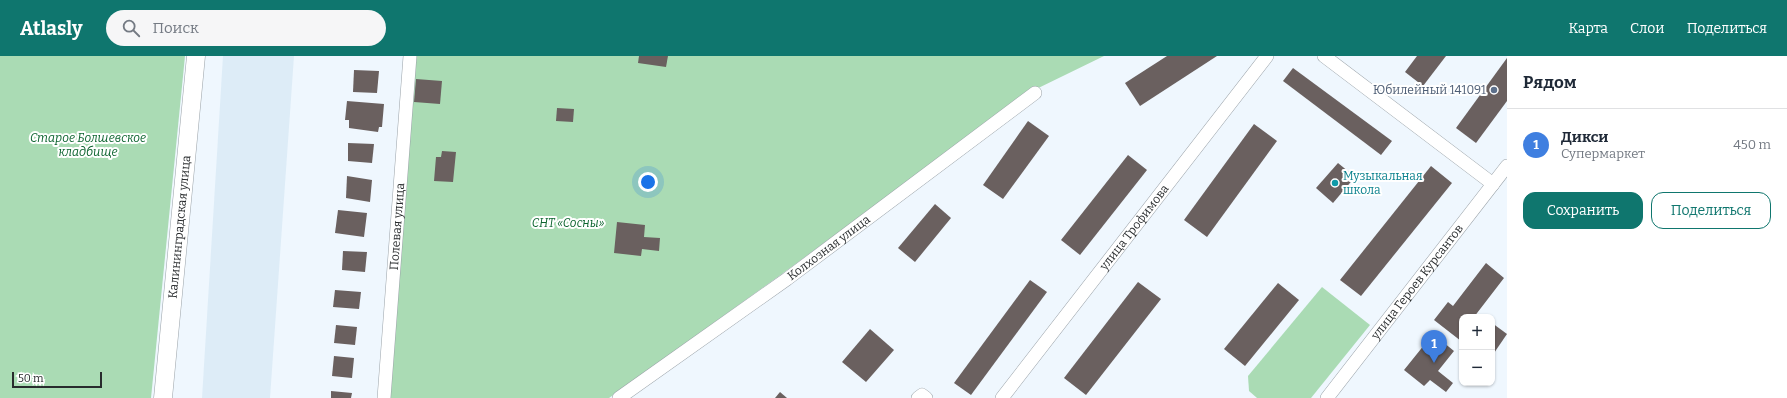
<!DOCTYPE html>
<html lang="ru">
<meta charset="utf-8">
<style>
:root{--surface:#fff;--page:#f6f6f7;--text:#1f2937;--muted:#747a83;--line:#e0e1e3;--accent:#0f766e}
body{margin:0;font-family:Bitter,serif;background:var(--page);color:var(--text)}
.controls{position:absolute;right:12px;bottom:12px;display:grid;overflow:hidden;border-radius:8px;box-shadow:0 1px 3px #0004}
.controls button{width:36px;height:36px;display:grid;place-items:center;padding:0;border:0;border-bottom:1px solid var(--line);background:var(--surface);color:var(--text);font:20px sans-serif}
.scale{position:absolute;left:12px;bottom:10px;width:90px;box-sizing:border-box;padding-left:4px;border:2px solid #282b2d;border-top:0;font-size:11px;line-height:14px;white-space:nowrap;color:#282b2d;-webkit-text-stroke:3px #fff;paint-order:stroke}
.you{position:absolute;left:648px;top:126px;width:14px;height:14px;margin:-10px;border:3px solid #fff;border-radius:50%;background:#1a73e8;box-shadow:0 0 0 6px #1a73e833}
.badge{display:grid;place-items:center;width:26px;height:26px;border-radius:50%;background:var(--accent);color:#fff;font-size:13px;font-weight:700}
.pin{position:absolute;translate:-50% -33px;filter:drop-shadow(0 1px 2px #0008)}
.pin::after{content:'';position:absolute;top:21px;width:14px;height:12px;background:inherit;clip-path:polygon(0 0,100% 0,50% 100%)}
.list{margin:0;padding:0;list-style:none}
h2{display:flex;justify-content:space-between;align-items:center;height:52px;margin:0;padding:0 16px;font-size:17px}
h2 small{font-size:13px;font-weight:400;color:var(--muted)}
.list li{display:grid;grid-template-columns:26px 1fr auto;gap:12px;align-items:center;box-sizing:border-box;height:72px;padding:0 16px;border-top:1px solid var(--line)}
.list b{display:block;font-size:15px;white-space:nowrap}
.list p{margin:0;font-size:13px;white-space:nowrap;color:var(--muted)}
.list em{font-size:13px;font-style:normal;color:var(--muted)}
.actions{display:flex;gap:8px;padding:12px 16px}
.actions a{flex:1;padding:9px 0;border:1px solid var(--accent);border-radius:12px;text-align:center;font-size:14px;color:var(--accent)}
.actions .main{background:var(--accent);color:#fff}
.icon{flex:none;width:22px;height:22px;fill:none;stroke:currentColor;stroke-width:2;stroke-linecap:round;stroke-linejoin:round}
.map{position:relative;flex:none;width:1507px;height:342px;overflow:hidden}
header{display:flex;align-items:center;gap:24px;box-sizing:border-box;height:56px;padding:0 20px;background:var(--accent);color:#fff}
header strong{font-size:19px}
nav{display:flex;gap:22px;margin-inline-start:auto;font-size:14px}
.search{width:280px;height:36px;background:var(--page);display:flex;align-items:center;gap:10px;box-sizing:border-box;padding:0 14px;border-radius:22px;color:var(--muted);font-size:15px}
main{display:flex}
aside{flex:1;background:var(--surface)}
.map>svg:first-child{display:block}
.built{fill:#ddecf7}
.green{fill:#aadbb4}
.building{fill:#6a605f}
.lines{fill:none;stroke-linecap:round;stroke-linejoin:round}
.street-casing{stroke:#9aa2a8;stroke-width:14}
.secondary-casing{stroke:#9aa2a8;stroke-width:19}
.street{stroke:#fff;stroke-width:13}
.secondary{stroke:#fff;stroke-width:18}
.service-dot{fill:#5c6f8a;stroke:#fff;stroke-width:1.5}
.culture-dot{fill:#0f9aa8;stroke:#fff;stroke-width:1.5}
.labels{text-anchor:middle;stroke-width:4;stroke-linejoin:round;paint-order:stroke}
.service-label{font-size:12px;fill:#4e5e75;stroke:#fff;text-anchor:end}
.park-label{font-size:12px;font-style:italic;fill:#0b632e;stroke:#fff}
.culture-label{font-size:12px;fill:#0d838f;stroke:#fff;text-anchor:start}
.street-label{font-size:12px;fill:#282b2d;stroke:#fff}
</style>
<header>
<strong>Atlasly</strong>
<div class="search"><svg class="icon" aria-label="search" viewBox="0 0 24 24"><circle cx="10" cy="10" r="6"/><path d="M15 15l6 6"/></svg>Поиск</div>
<nav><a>Карта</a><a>Слои</a><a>Поделиться</a></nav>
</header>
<main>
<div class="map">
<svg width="1507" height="342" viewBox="0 0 1507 342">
<rect width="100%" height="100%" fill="#eff7fe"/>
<!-- built -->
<polygon class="built" points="223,0 294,0 270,342 202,342"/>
<!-- green -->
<g class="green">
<polygon points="0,0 185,0 151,342 0,342"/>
<polygon points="415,0 1104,0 1024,39 786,215 609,342 387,342"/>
<polygon points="1322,231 1370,269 1311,342 1257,342 1249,335 1248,320"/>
</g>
<!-- building -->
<g class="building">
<polygon points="639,0 668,0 666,11 638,7"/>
<polygon points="1167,0 1217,0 1140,50 1125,27"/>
<polygon points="1417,0 1446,0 1423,30 1405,16"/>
<polygon points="1507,2 1507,45 1476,87 1456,72"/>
<polygon points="1293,12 1392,85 1381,99 1283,25"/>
<polygon points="354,14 379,15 377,37 353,36"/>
<polygon points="416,23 442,25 440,48 414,46"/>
<polygon points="347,45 384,48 382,71 379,71 378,76 349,72 349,64 345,64"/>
<polygon points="557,52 574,53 573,66 556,65"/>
<polygon points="1028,65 1049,80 1003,143 983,129"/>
<polygon points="1254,68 1277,85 1207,181 1184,164"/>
<polygon points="348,87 374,88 372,107 348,105"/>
<polygon points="442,95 456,96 453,126 434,125 436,101 441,101"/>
<polygon points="1128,99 1147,114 1080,199 1061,184"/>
<polygon points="1338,107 1355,121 1333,147 1316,132"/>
<polygon points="1431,110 1452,127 1361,240 1340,224"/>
<polygon points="347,120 372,124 370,146 346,142"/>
<polygon points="935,148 951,162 915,206 898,192"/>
<polygon points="338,154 367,157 364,181 335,177"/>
<polygon points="617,166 645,169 644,181 660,182 659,195 642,193 641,200 614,197"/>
<polygon points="343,195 367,196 365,216 342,214"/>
<polygon points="1486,207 1504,222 1474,261 1462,261 1462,283 1461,285 1434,264 1448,246 1453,250"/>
<polygon points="1030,224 1047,236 971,339 954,327"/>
<polygon points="1138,226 1161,243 1086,339 1064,322"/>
<polygon points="1278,227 1299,244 1245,310 1224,293"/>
<polygon points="335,234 361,236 359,253 333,251"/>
<polygon points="1492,267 1507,278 1492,300"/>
<polygon points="336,269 357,271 355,289 334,287"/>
<polygon points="870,273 894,294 866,326 842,306"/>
<polygon points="1433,278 1454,295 1438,315 1453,327 1446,336 1430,324 1424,330 1404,314"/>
<polygon points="334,300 354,302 352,322 332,320"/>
<polygon points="331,335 352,337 351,342 331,342"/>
<polygon points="780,336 787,342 775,342"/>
</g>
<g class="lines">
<!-- street casing -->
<g class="street-casing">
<g id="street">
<polyline points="1324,0 1493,128"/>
<path id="s1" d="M384,342L410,0"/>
<path id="s2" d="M619,342L787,223L1035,37"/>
<polyline points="918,342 922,339 926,342"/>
<path id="s3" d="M1002,342L1267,0"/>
<path id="s4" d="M1327,342L1507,110"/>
</g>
</g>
<!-- secondary casing -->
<g class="secondary-casing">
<g id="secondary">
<path id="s5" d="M163,342L196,0"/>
</g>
</g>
<!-- street -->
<use href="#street" class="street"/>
<!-- secondary -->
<use href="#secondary" class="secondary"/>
</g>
<!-- markers -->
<circle class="service-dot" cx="1494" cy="34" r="4"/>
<circle class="culture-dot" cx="1335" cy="127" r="4"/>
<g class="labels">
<!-- service labels -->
<g class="service-label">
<text x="1486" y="38">Юбилейный 141091</text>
</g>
<!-- park labels -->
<g class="park-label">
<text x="88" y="86">Старое Болшевское<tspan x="88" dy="14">кладбище</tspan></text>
<text x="568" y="171">СНТ «Сосны»</text>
</g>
<!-- culture labels -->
<g class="culture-label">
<text x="1343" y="124">Музыкальная<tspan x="1343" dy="14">школа</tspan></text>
</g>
<!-- street labels -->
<g class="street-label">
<text dy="4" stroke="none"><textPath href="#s5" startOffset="172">Калининградская улица</textPath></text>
<text dy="4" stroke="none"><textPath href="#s1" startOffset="172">Полевая улица</textPath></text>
<text dy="4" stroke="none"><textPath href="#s3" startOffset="216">улица Трофимова</textPath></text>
<text dy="4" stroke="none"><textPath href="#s2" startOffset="258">Колхозная улица</textPath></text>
<text dy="4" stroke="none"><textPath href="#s4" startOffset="147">улица Героев Курсантов</textPath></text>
</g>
</g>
</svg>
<div class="controls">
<button>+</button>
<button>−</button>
</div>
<div class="scale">50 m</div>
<div class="you"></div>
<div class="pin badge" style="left:1434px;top:307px;background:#3f7fe0">1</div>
</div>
<aside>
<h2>Рядом<small></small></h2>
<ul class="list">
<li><span class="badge" style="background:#3f7fe0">1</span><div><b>Дикси</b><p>Супермаркет</p></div><em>450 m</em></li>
</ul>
<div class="actions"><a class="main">Сохранить</a><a>Поделиться</a></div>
</aside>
</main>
